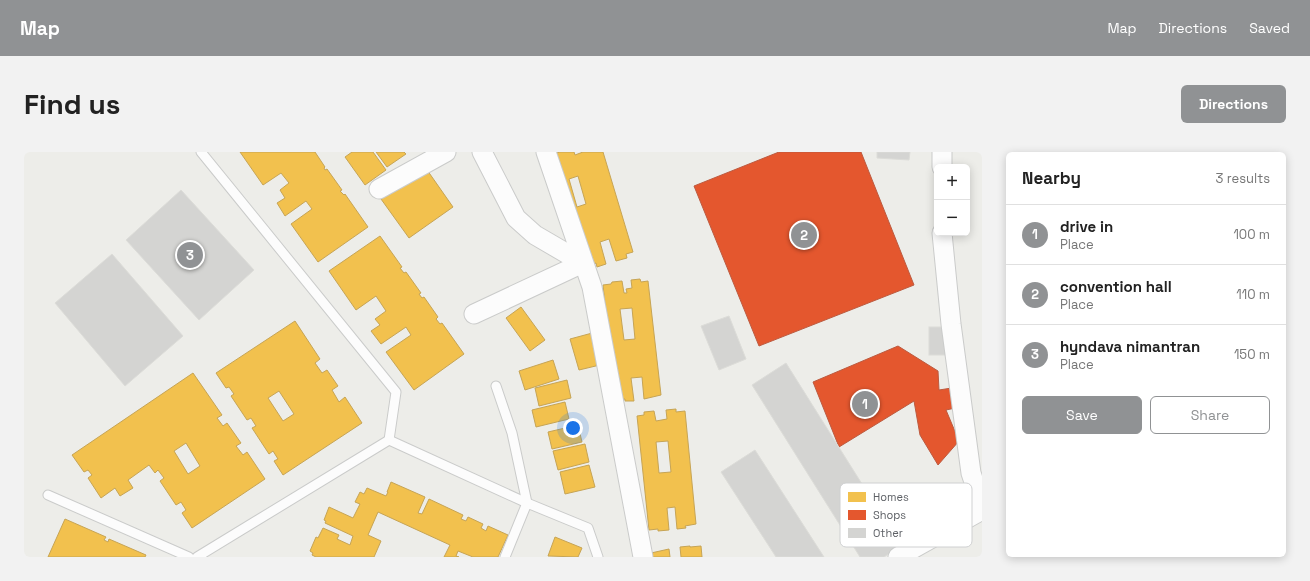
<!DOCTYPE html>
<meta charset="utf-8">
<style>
:root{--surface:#fff;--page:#f2f2f2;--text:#222;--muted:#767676;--line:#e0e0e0;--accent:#909294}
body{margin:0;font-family:"Space Grotesk",sans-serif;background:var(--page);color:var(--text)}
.controls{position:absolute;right:12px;top:12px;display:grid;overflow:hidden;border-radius:6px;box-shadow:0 2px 10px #0003}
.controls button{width:36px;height:36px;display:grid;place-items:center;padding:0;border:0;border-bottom:1px solid var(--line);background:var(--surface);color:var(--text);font:20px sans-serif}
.you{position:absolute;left:549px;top:276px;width:14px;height:14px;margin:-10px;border:3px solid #fff;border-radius:50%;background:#1a73e8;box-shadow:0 0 0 6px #1a73e833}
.badge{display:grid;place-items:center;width:26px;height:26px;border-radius:50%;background:var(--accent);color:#fff;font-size:13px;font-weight:700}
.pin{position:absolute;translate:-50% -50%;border:2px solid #fff;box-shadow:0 1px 4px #0006}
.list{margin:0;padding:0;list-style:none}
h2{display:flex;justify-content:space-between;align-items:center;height:52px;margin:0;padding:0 16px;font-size:17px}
h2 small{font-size:13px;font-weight:400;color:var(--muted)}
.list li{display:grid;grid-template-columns:26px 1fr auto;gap:12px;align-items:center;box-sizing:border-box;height:60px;padding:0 16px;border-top:1px solid var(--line)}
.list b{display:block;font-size:15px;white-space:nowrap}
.list p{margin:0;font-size:13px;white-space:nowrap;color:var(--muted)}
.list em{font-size:13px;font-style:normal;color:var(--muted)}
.actions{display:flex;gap:8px;padding:12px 16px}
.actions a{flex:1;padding:9px 0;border:1px solid var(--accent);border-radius:6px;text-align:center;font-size:14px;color:var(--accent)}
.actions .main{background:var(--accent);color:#fff}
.map{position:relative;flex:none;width:958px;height:405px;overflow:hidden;border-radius:6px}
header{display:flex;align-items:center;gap:24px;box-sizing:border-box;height:56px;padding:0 20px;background:var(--accent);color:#fff}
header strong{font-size:19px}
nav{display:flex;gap:22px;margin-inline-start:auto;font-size:14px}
.intro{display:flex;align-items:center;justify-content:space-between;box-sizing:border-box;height:96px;padding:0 24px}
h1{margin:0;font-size:28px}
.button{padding:10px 18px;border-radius:6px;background:var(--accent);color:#fff;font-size:14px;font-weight:700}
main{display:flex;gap:24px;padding:0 24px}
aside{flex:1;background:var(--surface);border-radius:6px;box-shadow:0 2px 10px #0003}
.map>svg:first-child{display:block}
.homes{fill:#f2c14e;stroke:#c6a455;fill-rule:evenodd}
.shops{fill:#e4572e;stroke:#bc5a3f}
.building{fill:#d4d4d2;stroke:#dcdcd8}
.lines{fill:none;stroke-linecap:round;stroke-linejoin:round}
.service-casing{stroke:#cacbca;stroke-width:11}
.minor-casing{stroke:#cacbca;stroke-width:21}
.service{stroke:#fcfcfc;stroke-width:9}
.minor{stroke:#fcfcfc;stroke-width:19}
.key{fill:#fff;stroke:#cfd0d1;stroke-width:1}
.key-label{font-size:11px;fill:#5e6166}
</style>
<header>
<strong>Map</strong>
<nav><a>Map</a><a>Directions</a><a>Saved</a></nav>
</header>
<div class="intro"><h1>Find us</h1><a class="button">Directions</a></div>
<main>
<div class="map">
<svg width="958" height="405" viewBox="0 0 958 405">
<rect width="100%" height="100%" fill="#edede9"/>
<!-- homes -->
<g class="homes">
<polygon points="216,0 291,0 301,15 300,16 301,18 303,17 318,38 316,39 320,43 321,42 344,75 294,110 267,72 288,57 282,49 261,64 253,51 261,46 256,38 265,31 257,21 239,33"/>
<polygon points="328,0 349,0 362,18 341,33 321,5"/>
<polygon points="352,0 380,0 382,2 363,15"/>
<path d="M536,0H550L551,3L559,0H579L609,100L602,102L603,106L592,109L585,87L576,90L582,112L573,115L572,111L563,114L529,2ZM554,24L562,52L553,55L545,27Z"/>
<polygon points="401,15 429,55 385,86 357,47"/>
<polygon points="356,84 378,115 376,116 380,121 382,120 397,141 395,142 398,146 400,145 414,165 412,167 416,172 418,171 440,202 390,238 362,200 387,183 382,175 357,192 347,179 356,173 351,167 362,159 352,144 332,158 305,119"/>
<path d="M616,127L617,130L624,129L637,243L620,247L618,225L607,226L610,249H601V247L591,248L579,133L587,132L588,130L598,129L600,141H603L602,137L608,136L607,128ZM608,156L611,187L600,188L596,157Z"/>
<polygon points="497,155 521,188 506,199 482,166"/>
<path d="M271,169L296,207L291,211L298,221L303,218L314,234L308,238L315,250L321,245L338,271L259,323L250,309L254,307L249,299L245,302L228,276L232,274L227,266L223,268L207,244L210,242L205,235L202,236L192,221ZM255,239L270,262L259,269L244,246Z"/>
<polygon points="572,180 580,212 555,218 546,187"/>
<polygon points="529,208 535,227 501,238 495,219"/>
<path d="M169,221L198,263L193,266L199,274L203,271L217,291L212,294L219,303L223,300L241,327L168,376L158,361L162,358L157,350L152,353L136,329L140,326L134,318L131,321L125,313L104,328L109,336L96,344L91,336L77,346L64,326L68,323L64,318L60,320L48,303ZM162,291L176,314L164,322L150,299Z"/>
<polygon points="543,228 547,246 515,254 511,236"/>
<polygon points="541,250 545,267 512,275 508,258"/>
<path d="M652,257V260L661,259L672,372L661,374L662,376L653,377L651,355L643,356L645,378L634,379V377L625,378L613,264L620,263V260L630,259L632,269L643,267L642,258ZM644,289L647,320L635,321L632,290Z"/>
<polygon points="554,273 558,290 528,297 524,280"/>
<polygon points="561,292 565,310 534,318 529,299"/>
<polygon points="565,313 571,335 541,342 536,320"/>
<polygon points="367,330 401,345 394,361 398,362 405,347 439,363 437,367 442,369 444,365 459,372 457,376 462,379 464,374 484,383 474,405 449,405 434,399 432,404 435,405 420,405 426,393 354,360 344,383 357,389 350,405 292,405 288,403 289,401 286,399 292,385 294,386 299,376 315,383 313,387 326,393 329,384 301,371 302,369 300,368 305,355 329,366 336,352 331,350 336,340 340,342 343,336 362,344 364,340 363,340"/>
<polygon points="41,367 82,385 80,388 84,390 85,387 122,403 121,405 24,405"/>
<polygon points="531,385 558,396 554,405 524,404"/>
<polygon points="666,394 666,395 677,394 678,405 657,405 656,395"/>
<polygon points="645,397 646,405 627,405 627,401"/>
</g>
<!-- shops -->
<g class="shops">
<polygon points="755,0 837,0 890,133 735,194 670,34"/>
<polygon points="874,194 914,219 915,238 934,235 936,255 922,258 935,289 914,313 896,283 890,249 815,295 789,230"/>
</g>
<!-- building -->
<g class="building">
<polygon points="853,0 886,0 885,8 853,6"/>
<polygon points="157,38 230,118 175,168 102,88"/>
<polygon points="88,102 159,184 101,234 31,151"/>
<polygon points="705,164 722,207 695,218 677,174"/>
<rect x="905" y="175" width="19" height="28"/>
<polygon points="762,211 877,394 860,405 836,405 728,233"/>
<polygon points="731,298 800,405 752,405 697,320"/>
</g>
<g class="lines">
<!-- service casing -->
<g class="service-casing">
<g id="service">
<polyline points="177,0 372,240 365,288 503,351"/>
<polyline points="472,234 488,281 503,351"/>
<polyline points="24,343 165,405"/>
<polyline points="173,405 365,288"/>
<polyline points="481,405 503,351 564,376 574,405"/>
</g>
</g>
<!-- minor casing -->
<g class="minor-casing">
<g id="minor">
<polyline points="458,0 492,66 511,83 559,111"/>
<polyline points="522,0 568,135 619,405"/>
<polyline points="918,15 918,0"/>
<polyline points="355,37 422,0"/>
<polyline points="918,81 927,172 947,321 958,354"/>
<polyline points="450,162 559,111"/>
<polyline points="874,405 958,358"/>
</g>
</g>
<!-- service -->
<use href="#service" class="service"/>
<!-- minor -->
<use href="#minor" class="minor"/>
</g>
<!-- legend -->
<rect x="816" y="331" width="132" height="64" rx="6" class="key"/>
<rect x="824" y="340" width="18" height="10" fill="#f2c14e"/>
<rect x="824" y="358" width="18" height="10" fill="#e4572e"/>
<rect x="824" y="376" width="18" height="10" fill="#d4d4d2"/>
<g class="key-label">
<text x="849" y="349">Homes</text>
<text x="849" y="367">Shops</text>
<text x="849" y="385">Other</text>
</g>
</svg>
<div class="controls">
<button>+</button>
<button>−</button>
</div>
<div class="you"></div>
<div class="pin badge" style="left:841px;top:252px">1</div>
<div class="pin badge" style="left:780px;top:83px">2</div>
<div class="pin badge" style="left:166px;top:103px">3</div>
</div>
<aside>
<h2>Nearby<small>3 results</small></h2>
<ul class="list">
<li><span class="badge">1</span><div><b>drive in</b><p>Place</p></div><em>100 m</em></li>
<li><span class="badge">2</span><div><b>convention hall</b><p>Place</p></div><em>110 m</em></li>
<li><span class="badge">3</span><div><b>hyndava nimantran</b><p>Place</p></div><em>150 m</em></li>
</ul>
<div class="actions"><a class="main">Save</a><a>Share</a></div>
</aside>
</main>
